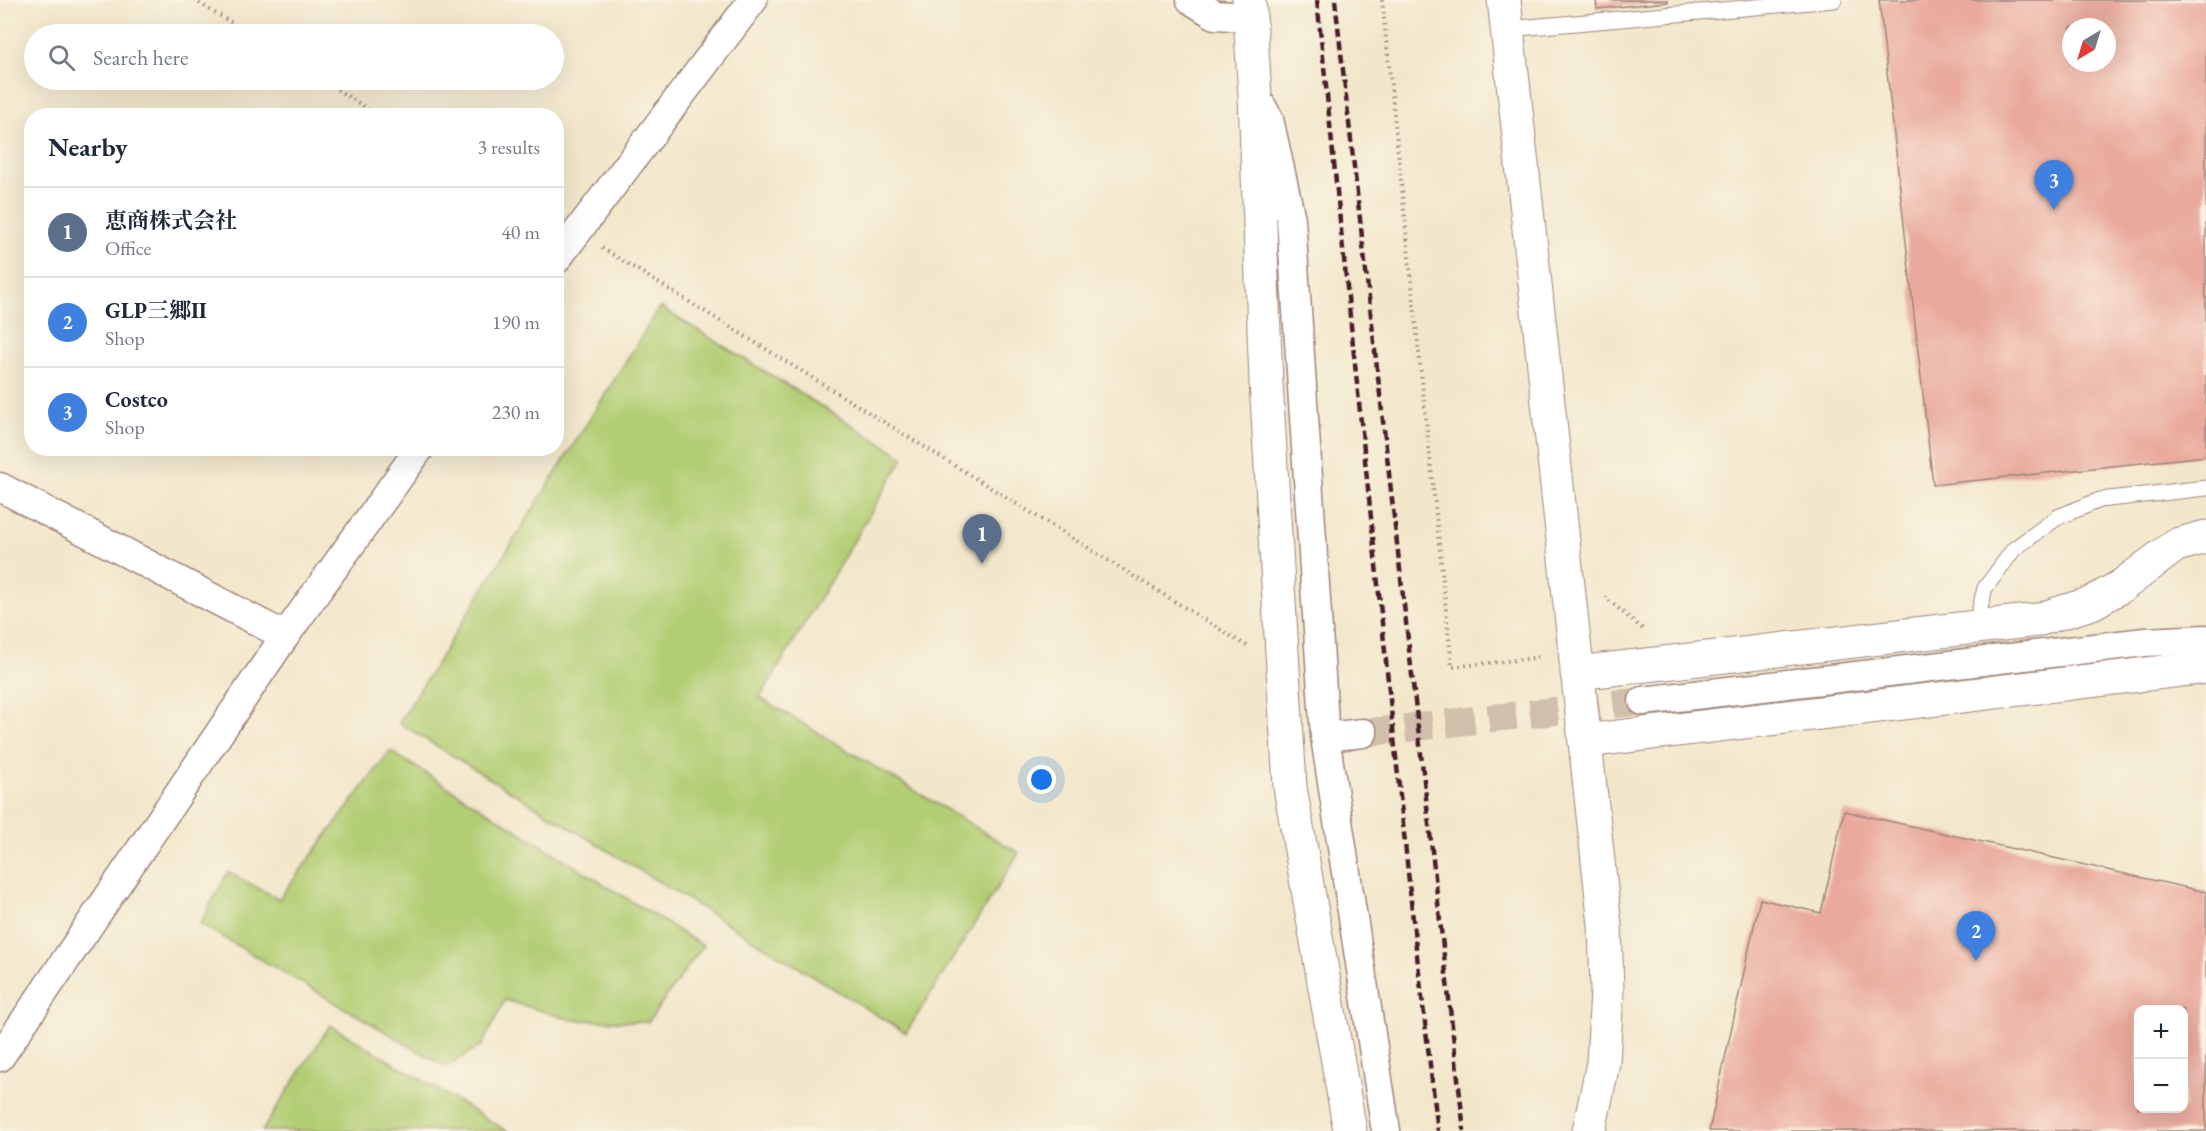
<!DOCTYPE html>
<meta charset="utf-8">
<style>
:root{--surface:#fff;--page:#f6f6f7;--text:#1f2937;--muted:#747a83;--line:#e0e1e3;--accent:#ea580c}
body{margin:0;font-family:"EB Garamond","Noto Serif JP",serif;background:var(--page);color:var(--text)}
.controls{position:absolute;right:18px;bottom:18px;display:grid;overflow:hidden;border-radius:12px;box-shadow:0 6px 24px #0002}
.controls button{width:54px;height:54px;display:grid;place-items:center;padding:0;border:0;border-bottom:2px solid var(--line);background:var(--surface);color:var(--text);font:30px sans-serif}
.compass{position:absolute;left:2062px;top:18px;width:54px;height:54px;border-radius:50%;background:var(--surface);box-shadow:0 6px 24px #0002;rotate:218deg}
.you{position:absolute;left:1042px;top:780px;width:21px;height:21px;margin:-15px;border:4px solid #fff;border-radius:50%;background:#1a73e8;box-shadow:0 0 0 9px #1a73e833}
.badge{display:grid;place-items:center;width:39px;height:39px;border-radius:50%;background:var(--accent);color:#fff;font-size:20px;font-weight:700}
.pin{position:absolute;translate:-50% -50px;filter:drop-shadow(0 2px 3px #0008)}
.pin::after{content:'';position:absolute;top:32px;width:21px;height:18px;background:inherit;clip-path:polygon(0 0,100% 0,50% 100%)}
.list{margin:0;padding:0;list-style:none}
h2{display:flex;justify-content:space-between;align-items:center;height:78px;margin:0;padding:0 24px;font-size:26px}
h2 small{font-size:20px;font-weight:400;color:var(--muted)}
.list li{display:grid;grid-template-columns:39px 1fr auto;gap:18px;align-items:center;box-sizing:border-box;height:90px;padding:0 24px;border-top:2px solid var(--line)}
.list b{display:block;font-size:22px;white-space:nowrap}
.list p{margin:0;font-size:20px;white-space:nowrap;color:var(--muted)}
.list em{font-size:20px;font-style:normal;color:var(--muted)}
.icon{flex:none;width:33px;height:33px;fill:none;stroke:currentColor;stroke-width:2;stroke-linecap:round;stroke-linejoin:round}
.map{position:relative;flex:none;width:2206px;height:1131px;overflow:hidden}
.search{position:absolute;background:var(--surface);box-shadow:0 6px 24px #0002;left:24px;top:24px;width:540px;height:66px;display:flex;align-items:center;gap:15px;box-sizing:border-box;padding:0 21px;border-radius:33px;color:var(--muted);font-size:22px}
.panel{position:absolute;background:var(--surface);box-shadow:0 6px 24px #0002;left:24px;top:108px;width:540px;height:348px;border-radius:24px}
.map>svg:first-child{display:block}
.green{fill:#b2ce75;stroke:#7e7650;stroke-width:1.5}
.building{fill:#e9aa9d;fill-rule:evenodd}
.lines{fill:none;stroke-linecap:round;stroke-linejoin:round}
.minor-tunnel{stroke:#d0bfab;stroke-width:28;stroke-dasharray:28 14;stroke-linecap:butt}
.service-casing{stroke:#9e837b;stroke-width:17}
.minor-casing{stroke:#9e837b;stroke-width:31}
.tertiary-casing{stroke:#9e837b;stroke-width:35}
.path{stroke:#9e837b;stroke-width:4;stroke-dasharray:1.5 4.5;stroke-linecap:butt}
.service{stroke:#fff;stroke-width:15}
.minor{stroke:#fff;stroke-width:28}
.tertiary{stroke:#fff;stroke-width:33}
.rail{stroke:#4a1f2b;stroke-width:4.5;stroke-dasharray:9 4.5;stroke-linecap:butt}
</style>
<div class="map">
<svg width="2206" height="1131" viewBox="0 0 2206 1131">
<rect width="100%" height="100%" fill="#fcf5e5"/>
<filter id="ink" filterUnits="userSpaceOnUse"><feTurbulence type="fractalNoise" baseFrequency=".0167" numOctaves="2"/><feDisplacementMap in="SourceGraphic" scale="12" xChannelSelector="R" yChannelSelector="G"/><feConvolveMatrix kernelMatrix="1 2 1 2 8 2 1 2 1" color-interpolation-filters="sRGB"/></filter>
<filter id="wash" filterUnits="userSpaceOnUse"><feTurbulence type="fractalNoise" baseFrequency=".008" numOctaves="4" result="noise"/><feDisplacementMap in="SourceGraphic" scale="24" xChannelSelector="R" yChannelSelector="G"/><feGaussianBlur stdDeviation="1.35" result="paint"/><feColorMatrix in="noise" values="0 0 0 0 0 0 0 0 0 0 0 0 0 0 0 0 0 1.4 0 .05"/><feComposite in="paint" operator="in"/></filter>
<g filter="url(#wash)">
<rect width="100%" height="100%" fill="#f2e7cb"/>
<!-- green -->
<g class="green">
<polygon points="660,307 904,457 760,698 1019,853 906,1033 399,723"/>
<polygon points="390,751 703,946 648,1022 572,1020 505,1000 482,1045 446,1067 200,924 228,872 279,899"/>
<polygon points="330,1025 507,1131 262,1131"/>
</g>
<g id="blocks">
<!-- building -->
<g class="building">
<polygon points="1596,0 1668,0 1668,2 1597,9"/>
<path d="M1879,0H2206V456L1933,485ZM2071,27H2107V63H2071Z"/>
<path d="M1844,811L2206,892V1131H1709L1760,899L1821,913ZM2138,1010H2184V1108H2138Z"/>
</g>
</g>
</g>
<g filter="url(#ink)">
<use href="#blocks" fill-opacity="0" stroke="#9e837b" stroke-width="1.5"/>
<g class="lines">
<!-- minor-tunnel -->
<polyline class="minor-tunnel" points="1363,733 1643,701"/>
<!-- service casing -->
<g class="service-casing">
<g id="service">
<polyline points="1507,29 1834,0"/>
<polyline points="1975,628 1985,588 2014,549 2058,517 2100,500 2206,488"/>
</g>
</g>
<!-- minor casing -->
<g class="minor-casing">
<g id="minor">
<polyline points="1191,0 1215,15 1249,17"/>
<polyline points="1261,105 1269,119 1291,219 1325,737 1386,1131"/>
<polyline points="556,260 753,0"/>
<polyline points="0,487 285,636"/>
<polyline points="1643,701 2145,642 2206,639"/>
<polyline points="1325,737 1363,733"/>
<polyline points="0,1057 285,636 420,448"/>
</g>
</g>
<!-- tertiary casing -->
<g class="tertiary-casing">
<g id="tertiary">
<polyline points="1249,0 1255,96 1266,382 1290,787 1350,1131"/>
<polyline points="1504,0 1605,925 1607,991 1603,1063 1589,1131"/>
<polyline points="1577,673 2037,620 2092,603 2123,585 2176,545 2206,537"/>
<polyline points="1585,741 2206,667"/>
</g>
</g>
<!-- path -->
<g class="path">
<polyline points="194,0 250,34"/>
<polyline points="1382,0 1452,667 1542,657"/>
<polyline points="322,80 379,116"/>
<polyline points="602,248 1247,646"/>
<polyline points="1606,596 1606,598 1644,630"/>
</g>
<!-- service -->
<use href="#service" class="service"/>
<!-- minor -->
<use href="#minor" class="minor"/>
<!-- tertiary -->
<use href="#tertiary" class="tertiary"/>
<!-- rail -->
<g class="rail">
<polyline points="1317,0 1415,939 1438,1131"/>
<polyline points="1335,0 1464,1131"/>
</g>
</g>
</g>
</svg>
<div class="controls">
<button>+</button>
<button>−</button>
</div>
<svg class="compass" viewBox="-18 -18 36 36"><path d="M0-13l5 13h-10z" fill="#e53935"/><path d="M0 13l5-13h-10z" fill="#747a83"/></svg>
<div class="you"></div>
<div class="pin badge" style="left:982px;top:564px;background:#5c6f8a">1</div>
<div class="pin badge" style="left:1976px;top:961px;background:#3f7fe0">2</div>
<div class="pin badge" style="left:2054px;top:210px;background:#3f7fe0">3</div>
<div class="search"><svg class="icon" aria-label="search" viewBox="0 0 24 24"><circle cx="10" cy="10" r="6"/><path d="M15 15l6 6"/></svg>Search here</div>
<section class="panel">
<h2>Nearby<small>3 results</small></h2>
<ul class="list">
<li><span class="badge" style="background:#5c6f8a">1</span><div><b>恵商株式会社</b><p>Office</p></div><em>40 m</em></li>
<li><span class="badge" style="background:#3f7fe0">2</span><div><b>GLP三郷Ⅱ</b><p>Shop</p></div><em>190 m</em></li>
<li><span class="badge" style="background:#3f7fe0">3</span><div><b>Costco</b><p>Shop</p></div><em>230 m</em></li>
</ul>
</section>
</div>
